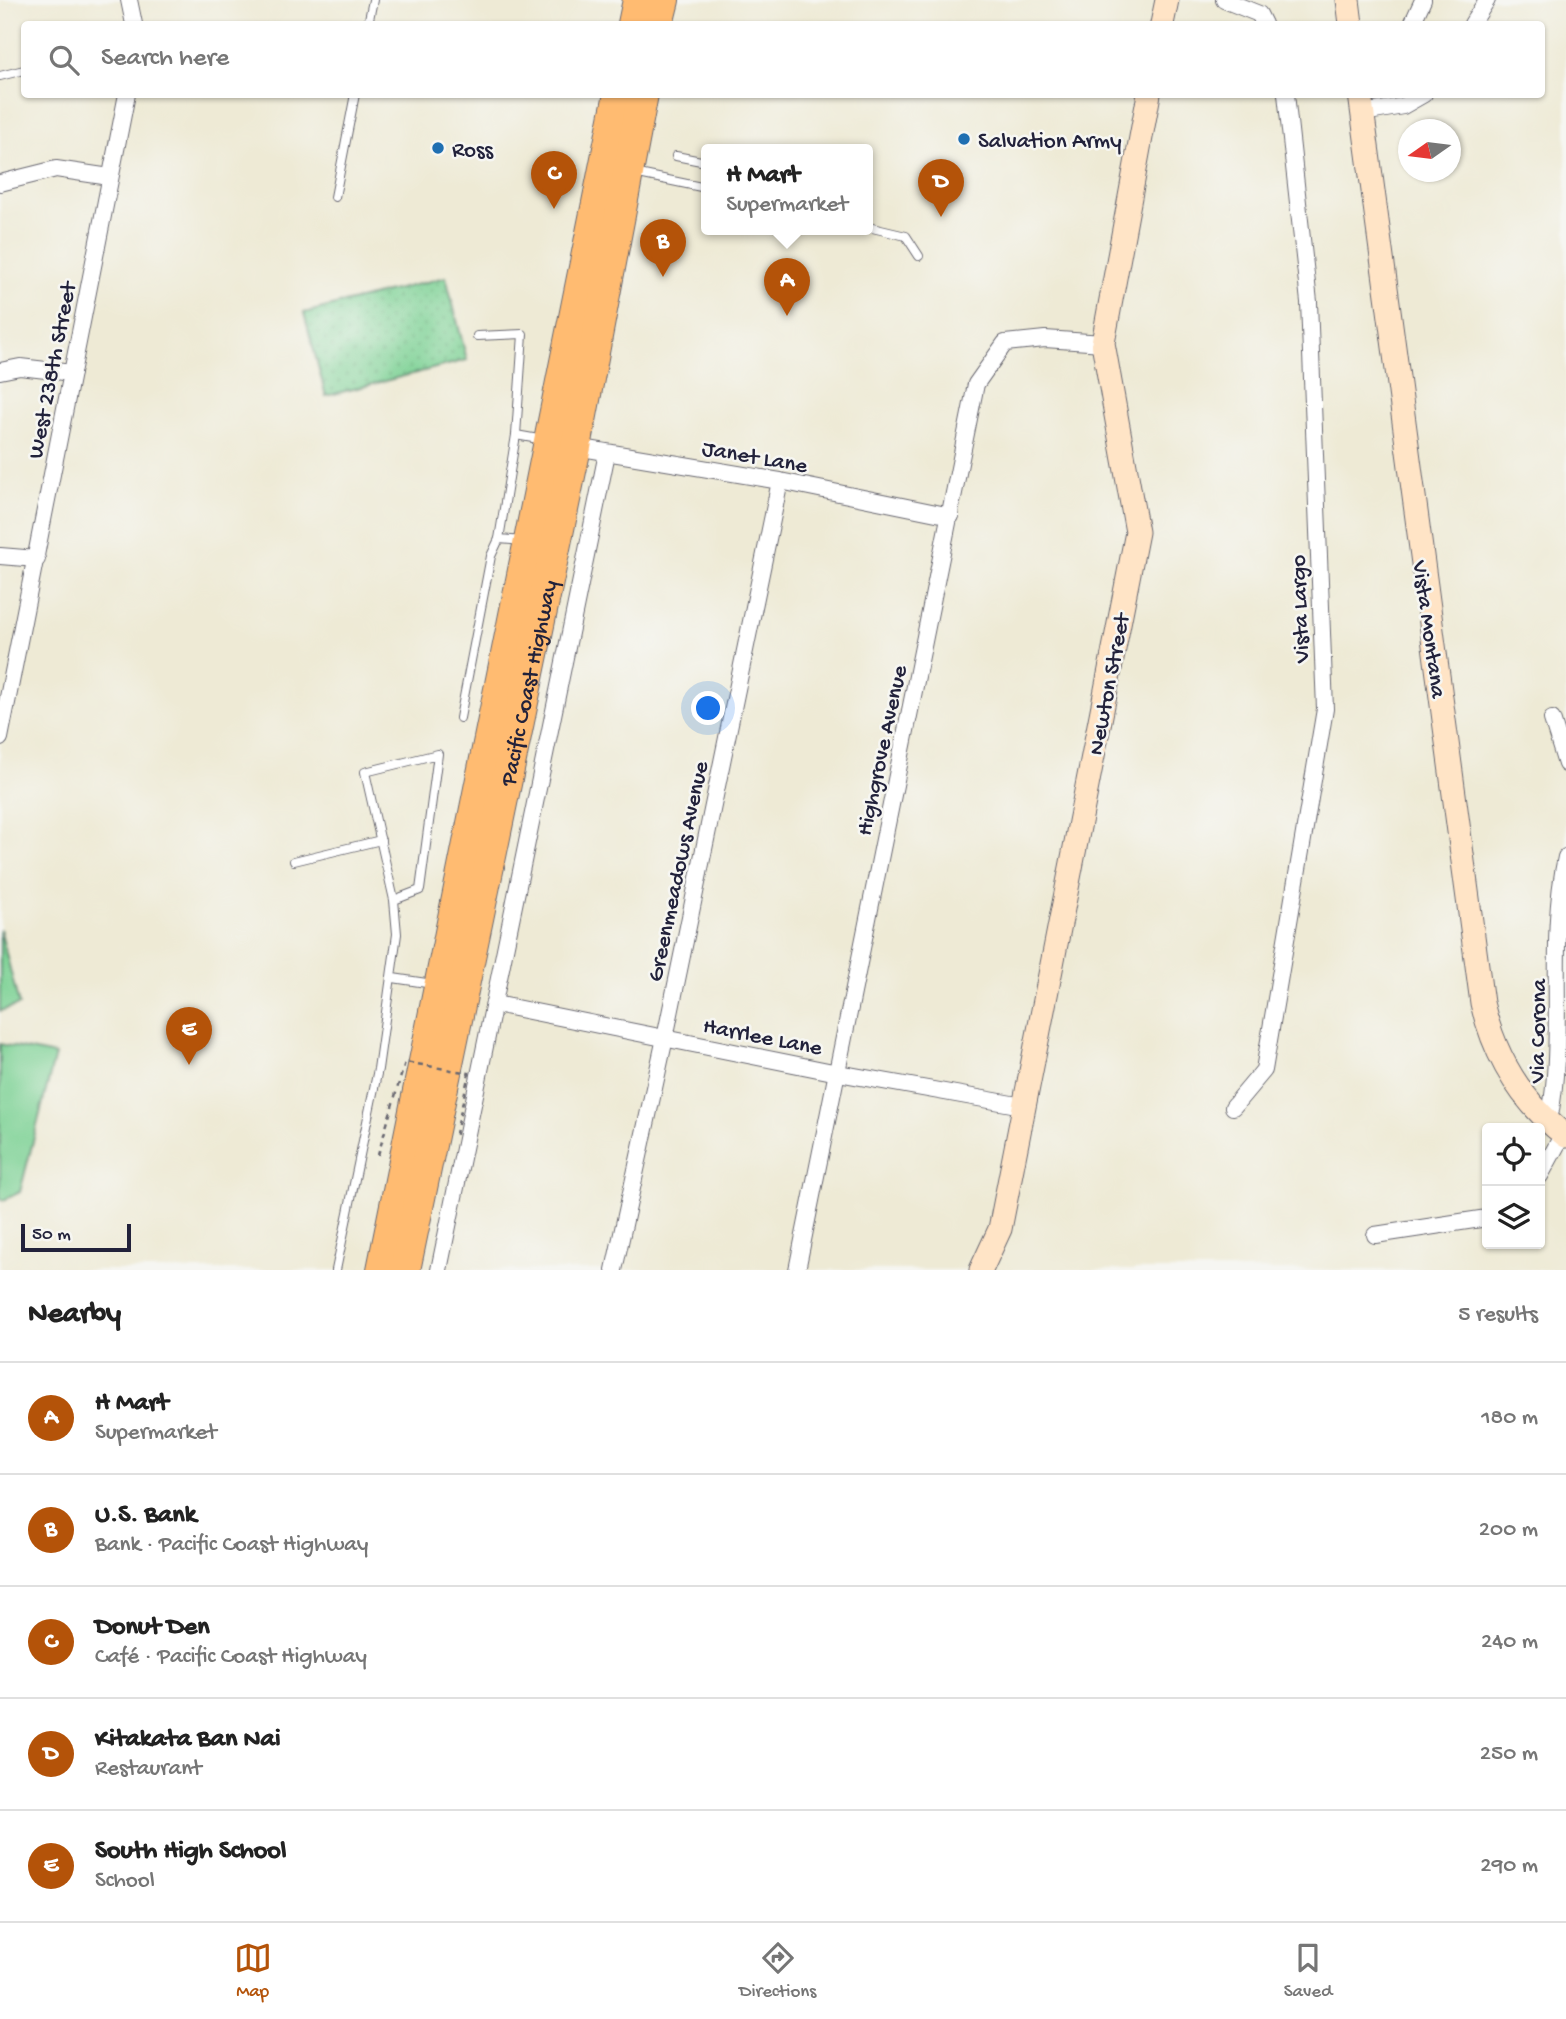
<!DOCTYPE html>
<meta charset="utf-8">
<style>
:root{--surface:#fff;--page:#f6f6f6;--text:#222;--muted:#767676;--line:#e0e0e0;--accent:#b45309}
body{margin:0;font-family:"Gochi Hand",sans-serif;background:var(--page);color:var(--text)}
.controls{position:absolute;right:21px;bottom:21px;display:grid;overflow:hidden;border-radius:7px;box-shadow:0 2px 5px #0004}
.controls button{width:63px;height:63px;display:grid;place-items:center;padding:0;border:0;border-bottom:2px solid var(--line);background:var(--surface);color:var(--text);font:35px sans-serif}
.compass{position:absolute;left:1398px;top:119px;width:63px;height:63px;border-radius:50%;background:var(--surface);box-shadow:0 2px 5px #0004;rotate:256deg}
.scale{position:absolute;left:21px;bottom:18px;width:110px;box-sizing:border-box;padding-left:7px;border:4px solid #22223b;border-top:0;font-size:19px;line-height:24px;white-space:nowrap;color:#22223b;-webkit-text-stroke:5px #f6f6f2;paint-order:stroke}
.you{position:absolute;left:709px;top:709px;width:24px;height:24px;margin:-18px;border:5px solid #fff;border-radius:50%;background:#1a73e8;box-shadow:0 0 0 10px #1a73e833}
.badge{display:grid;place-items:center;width:46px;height:46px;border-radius:50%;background:var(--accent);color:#fff;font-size:23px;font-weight:700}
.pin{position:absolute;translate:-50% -58px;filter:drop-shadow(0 2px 4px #0008)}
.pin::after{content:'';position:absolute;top:37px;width:24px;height:21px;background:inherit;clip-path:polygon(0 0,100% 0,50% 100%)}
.popup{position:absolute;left:701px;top:144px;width:172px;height:91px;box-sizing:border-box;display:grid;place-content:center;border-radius:7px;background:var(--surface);filter:drop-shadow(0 2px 5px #0005);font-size:23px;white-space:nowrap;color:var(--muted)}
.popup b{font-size:26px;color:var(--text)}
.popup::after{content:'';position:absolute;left:50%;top:100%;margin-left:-14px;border:14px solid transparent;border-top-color:var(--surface)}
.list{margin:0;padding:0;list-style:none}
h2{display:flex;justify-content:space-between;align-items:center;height:91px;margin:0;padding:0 28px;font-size:30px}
h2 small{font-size:23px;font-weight:400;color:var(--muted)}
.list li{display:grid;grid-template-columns:46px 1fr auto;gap:21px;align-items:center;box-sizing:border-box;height:112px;padding:0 28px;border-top:2px solid var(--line)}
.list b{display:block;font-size:26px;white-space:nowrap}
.list p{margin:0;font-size:23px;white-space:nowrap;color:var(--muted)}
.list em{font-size:23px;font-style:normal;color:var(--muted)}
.icon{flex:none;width:38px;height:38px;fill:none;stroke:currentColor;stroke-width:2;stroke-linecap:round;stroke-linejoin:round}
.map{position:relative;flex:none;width:1566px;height:1270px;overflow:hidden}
.search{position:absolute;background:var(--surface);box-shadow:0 2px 5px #0004;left:21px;right:21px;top:21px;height:77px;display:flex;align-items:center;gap:18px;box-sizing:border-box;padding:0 24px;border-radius:7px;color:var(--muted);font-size:26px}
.sheet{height:651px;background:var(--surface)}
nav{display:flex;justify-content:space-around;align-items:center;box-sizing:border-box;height:98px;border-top:2px solid var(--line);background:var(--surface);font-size:19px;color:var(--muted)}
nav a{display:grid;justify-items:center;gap:4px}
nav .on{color:var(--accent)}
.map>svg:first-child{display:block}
.grass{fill:#7ed295;stroke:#507a68;stroke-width:2}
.park{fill:url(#park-dots);stroke:#507a68;stroke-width:2}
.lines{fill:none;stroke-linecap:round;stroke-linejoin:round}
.lane-casing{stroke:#696871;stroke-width:10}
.street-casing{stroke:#696871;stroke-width:18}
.secondary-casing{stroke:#696871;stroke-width:25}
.highway-casing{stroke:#696871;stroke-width:32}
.lane{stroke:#fff;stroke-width:8}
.street{stroke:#fff;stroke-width:16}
.secondary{stroke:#ffe4c6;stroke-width:23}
.highway{stroke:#ffbb71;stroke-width:30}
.path-bridge{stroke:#696871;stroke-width:2.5;stroke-dasharray:5 5;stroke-linecap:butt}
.poi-dot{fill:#1f6fb2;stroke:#f6f6f2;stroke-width:2.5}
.labels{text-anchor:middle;stroke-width:5;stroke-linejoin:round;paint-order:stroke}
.poi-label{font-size:23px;fill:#22223b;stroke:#f6f6f2;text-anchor:start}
.street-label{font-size:23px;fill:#22223b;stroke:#f6f6f2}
</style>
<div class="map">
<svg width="1566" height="1270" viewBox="0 0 1566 1270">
<defs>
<pattern id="park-dots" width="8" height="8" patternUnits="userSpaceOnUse" patternTransform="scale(1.75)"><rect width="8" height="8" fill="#7ed295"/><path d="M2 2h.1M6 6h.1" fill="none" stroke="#6db481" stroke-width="1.8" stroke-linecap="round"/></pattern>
</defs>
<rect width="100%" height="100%" fill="#f6f6f2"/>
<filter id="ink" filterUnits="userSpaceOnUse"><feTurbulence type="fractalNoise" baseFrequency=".0143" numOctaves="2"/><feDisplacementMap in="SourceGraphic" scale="14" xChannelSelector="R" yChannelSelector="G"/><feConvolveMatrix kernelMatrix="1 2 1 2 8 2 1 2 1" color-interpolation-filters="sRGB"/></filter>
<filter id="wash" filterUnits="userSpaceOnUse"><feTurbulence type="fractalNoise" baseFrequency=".00686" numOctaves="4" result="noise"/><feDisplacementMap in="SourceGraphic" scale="28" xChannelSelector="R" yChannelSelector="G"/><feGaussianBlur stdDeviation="1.57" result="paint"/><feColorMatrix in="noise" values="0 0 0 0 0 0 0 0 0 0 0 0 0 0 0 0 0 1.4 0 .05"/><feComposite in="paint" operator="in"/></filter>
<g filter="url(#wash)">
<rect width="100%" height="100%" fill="#eeead5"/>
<!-- grass -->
<g class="grass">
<polygon points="0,929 19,1005 0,1011"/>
<polygon points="0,1044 55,1055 20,1192 4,1200 0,1199"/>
</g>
<!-- park -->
<polygon class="park" points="446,277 467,360 326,396 304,313"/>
</g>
<g filter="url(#ink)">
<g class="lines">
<!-- lane casing -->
<g class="lane-casing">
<g id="lane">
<polyline points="368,24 373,0"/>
<polyline points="0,76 24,70"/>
<polyline points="676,156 706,162"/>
<polyline points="634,173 706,188"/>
<polyline points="335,197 355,94"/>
<polyline points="868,227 906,236 919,256"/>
<polyline points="477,336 523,334 516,435 499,539"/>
<polyline points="516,435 544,440"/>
<polyline points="460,718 491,556 499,539 523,541"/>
<polyline points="294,861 381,840"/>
<polyline points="393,978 433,984"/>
<polyline points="336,1270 378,1069 397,934 394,900 365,772 438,754 420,890 394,900"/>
</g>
</g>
<!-- street casing -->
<g class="street-casing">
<g id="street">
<polyline points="129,0 134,24"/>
<polyline points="1224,0 1259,14 1264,24"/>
<polyline points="1412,24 1423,0"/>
<polyline points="1472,24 1487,0"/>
<polyline points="1363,113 1403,106 1424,94"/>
<polyline points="0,183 56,169 110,177"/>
<polyline points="0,371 20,367 72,373"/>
<polyline points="570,446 780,481 951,516"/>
<polyline points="0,556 37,559"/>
<polyline points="1552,719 1566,764"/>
<polyline points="0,738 127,94"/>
<polyline points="495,1004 838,1073 1023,1106"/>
<polyline points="1233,1107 1264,1070 1325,709 1309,302 1286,94"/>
<path d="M1549,1121C1566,1036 1547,944 1566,857"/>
<polyline points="1540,1176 1563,1134"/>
<polyline points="1375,1235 1487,1218"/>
<polyline points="439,1270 607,453"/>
<polyline points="614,1270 665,1038 780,481"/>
<polyline points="797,1270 976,384 1005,343 1045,339 1103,343"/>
</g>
</g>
<!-- secondary casing -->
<g class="secondary-casing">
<g id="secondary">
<polyline points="1348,0 1351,24"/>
<polyline points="1162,24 1167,0"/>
<path d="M1360,94L1482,1003C1495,1057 1521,1102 1566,1136"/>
<polyline points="981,1270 1000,1229 1137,532 1103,343 1149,94"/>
</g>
</g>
<!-- highway casing -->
<g class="highway-casing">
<g id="highway">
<polyline points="633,24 638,0"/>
<polyline points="658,24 664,0"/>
<polyline points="382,1270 619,94"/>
<path id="s1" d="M405,1270L576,447L643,94"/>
</g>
</g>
<!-- lane -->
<use href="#lane" class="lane"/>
<!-- street -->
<use href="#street" class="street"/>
<!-- secondary -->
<use href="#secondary" class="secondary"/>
<!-- highway -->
<use href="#highway" class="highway"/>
<!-- path-bridge -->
<polyline class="path-bridge" points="378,1155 405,1062 469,1073 455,1138"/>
</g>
</g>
<!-- markers -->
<g class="poi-dot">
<circle cx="964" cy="139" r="7"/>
<circle cx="438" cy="148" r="7"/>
</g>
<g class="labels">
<!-- poi labels -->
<g class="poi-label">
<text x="978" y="147">Salvation Army</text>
<text x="452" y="156">Ross</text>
</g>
<!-- street labels -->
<g class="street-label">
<text transform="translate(50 370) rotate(-79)" y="8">West 238th Street</text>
<text transform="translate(755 455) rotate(10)" y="8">Janet Lane</text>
<text transform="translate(1298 609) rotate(-92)" y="8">Vista Largo</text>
<text transform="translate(1431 629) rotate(82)" y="8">Vista Montana</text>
<text dy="8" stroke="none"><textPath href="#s1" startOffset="600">Pacific Coast Highway</textPath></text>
<text transform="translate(1107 684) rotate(-79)" y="8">Newton Street</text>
<text transform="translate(880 750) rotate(-78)" y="8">Highgrove Avenue</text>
<text transform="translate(676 871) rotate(-78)" y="8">Greenmeadows Avenue</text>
<text transform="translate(1536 1031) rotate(-89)" y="8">Via Corona</text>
<text transform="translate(763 1035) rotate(11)" y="8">Harrlee Lane</text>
</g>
</g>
</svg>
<div class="controls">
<button><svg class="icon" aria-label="locate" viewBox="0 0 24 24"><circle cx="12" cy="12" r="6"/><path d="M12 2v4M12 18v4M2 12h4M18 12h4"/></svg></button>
<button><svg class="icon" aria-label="layers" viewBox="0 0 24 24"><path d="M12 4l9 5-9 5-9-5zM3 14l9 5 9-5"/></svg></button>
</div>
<svg class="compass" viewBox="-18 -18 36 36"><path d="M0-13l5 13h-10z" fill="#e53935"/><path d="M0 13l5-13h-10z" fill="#767676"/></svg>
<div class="scale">50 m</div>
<div class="you"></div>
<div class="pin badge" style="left:787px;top:316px">A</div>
<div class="popup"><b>H Mart</b>Supermarket</div>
<div class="pin badge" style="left:663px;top:277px">B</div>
<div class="pin badge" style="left:554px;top:209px">C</div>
<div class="pin badge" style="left:941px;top:217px">D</div>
<div class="pin badge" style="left:189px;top:1065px">E</div>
<div class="search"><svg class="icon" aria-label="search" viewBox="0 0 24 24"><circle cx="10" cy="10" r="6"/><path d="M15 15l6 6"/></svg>Search here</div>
</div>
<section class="sheet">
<h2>Nearby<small>5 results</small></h2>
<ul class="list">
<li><span class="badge">A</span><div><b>H Mart</b><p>Supermarket</p></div><em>180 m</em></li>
<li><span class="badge">B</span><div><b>U.S. Bank</b><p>Bank · Pacific Coast Highway</p></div><em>200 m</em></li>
<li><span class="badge">C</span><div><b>Donut Den</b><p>Café · Pacific Coast Highway</p></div><em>240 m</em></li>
<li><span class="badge">D</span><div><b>Kitakata Ban Nai</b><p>Restaurant</p></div><em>250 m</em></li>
<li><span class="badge">E</span><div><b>South High School</b><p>School</p></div><em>290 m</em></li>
</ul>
</section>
<nav>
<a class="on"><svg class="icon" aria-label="map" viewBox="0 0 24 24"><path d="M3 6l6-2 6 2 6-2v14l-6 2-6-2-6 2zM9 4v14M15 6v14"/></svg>Map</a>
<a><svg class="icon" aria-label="directions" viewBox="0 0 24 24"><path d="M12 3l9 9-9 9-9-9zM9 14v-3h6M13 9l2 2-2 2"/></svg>Directions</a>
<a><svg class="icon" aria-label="saved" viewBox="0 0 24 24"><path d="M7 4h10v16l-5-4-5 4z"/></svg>Saved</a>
</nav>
